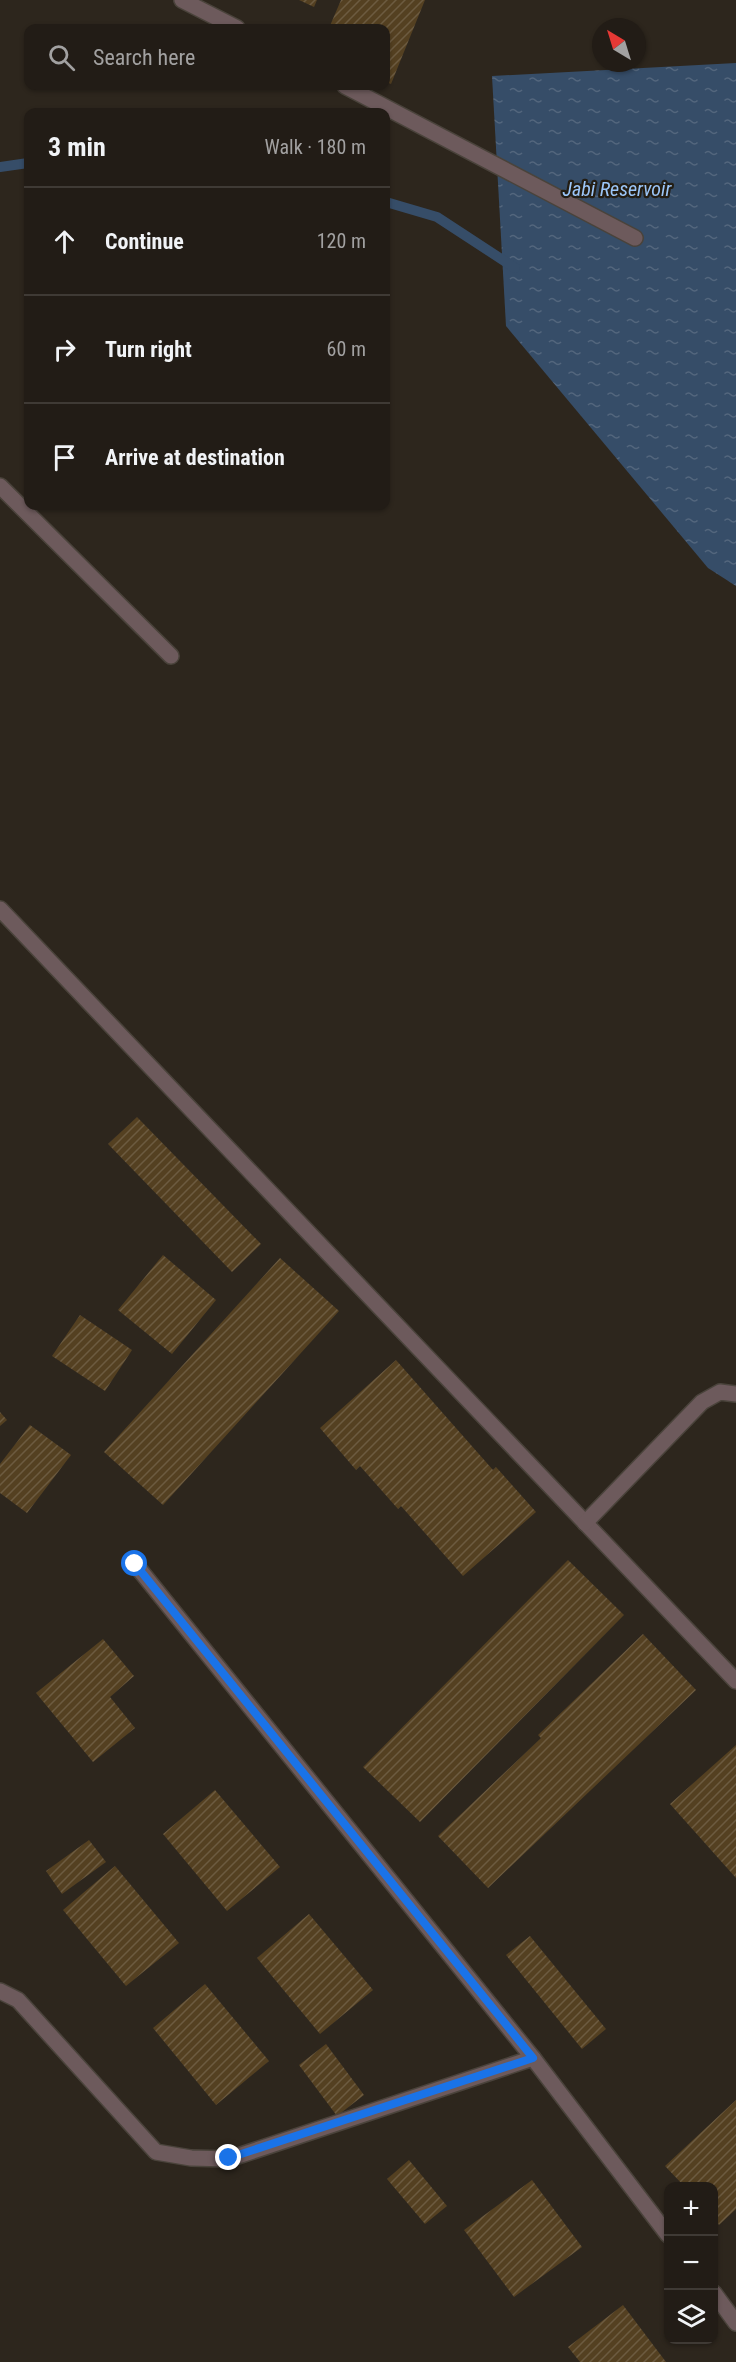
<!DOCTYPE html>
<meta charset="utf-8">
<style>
:root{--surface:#221c16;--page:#2a251f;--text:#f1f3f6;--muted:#a2a1a1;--line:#3f3a35}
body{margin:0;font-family:"Roboto Condensed",sans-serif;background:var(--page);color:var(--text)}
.controls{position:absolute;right:18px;bottom:18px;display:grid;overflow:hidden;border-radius:12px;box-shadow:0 2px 4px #0004}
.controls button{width:54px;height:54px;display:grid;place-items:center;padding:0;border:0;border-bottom:2px solid var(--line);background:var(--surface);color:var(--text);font:30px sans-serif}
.compass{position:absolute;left:592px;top:18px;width:54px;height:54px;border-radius:50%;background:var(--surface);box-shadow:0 2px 4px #0004;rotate:322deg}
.stop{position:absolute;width:18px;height:18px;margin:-14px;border:4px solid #1a73e8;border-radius:50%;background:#fff}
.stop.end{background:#1a73e8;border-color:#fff;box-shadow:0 2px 6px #0008}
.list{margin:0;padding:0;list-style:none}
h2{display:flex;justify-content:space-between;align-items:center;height:78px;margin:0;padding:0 24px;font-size:26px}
h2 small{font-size:20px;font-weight:400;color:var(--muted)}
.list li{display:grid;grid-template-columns:39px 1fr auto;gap:18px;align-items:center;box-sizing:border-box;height:108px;padding:0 24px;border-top:2px solid var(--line)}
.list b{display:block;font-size:22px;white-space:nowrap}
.list em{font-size:20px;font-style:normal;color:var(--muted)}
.icon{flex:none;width:33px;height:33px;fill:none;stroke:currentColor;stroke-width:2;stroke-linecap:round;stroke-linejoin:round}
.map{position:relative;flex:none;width:736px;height:2362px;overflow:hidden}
.search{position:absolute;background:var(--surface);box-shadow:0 2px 4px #0004;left:24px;top:24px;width:366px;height:66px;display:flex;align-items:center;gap:15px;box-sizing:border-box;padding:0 21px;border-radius:12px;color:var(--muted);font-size:22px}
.panel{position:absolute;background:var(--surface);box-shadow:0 2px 4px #0004;left:24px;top:108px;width:366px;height:402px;border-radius:12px}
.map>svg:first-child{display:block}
.water{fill:url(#water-ripples)}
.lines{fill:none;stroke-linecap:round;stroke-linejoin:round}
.stream{stroke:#364d68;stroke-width:10}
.building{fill:url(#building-hatch)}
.street-casing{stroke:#4a433b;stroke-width:18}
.street{stroke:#6d5a5c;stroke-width:15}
.route{stroke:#1a73e8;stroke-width:8}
.labels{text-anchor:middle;stroke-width:4.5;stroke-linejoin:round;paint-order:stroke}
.water-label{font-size:20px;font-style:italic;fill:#9cc6f8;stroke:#231d13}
</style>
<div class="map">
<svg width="736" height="2362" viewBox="0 0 736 2362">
<defs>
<pattern id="water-ripples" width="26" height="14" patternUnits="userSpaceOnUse" patternTransform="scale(1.5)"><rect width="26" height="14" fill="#364d68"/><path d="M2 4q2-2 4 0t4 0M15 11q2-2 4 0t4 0" fill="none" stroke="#53667d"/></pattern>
<pattern id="building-hatch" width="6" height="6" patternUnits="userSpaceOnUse" patternTransform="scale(1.5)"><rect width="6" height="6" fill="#544021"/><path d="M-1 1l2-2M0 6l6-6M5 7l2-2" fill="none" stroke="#6c5b40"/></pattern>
</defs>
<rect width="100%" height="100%" fill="#2d261d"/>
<!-- water -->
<polygon class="water" points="736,63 736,586 708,568 506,326 492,76"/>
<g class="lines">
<!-- stream -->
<g class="stream">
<polyline points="0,167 28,163"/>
<polyline points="386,202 437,217 515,268"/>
</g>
</g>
<!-- building -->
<g class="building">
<polygon points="299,0 317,0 314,7"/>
<polygon points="341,0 425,0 391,84 386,82 386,28 329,28"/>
<polygon points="137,1117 261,1244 232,1272 108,1144"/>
<polygon points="163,1255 216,1300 172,1354 118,1310"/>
<polygon points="280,1258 339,1311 163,1505 104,1452"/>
<polygon points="80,1315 132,1350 105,1391 52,1356"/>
<polygon points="396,1360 493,1470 496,1467 536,1512 463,1576 401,1506 398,1509 360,1466 356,1470 320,1428"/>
<polygon points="0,1412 7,1420 0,1426"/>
<polygon points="30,1425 71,1455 27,1513 0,1493 0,1464"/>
<polygon points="568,1560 624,1615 420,1822 363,1767"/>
<polygon points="643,1634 696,1690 488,1888 438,1836 541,1738 538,1735"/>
<polygon points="103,1639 134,1676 110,1697 135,1728 93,1762 36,1693"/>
<polygon points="736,1745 736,1878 670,1804"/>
<polygon points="215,1790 280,1867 227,1911 163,1834"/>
<polygon points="89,1840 106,1862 62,1894 46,1871"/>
<polygon points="115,1866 179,1943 126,1986 63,1910"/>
<polygon points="309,1914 373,1990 320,2034 257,1958"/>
<polygon points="530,1936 606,2029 582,2049 506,1955"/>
<polygon points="205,1984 269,2061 216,2105 153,2028"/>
<polygon points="326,2044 364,2095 337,2116 299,2065"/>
<polygon points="736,2100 736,2209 719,2225 714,2218 714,2186 684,2186 665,2166"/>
<polygon points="409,2160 447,2206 425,2224 387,2179"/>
<polygon points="532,2180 582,2247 514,2297 464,2230"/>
<polygon points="623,2305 666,2362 580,2362 568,2347"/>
</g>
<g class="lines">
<!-- street casing -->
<g class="street-casing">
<g id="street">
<polyline points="182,0 237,28"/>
<polyline points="345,86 635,238"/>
<polyline points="0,486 171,656"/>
<polyline points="0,909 736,1681"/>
<polyline points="585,1523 702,1402 720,1392 736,1394"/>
<polyline points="135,1564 533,2058"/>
<polyline points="0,1991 18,2000 156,2152 191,2158 229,2159 533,2058 668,2235"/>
<polyline points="714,2293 736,2323"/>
</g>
</g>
<!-- street -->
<use href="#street" class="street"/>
</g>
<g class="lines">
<!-- route -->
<polyline class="route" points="135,1564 533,2058 229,2158"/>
</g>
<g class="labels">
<!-- water labels -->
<g class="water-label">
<text x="617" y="196">Jabi Reservoir</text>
</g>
</g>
</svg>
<div class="controls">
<button>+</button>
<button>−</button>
<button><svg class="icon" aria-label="layers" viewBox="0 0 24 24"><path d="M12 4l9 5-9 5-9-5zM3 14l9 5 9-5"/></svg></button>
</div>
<svg class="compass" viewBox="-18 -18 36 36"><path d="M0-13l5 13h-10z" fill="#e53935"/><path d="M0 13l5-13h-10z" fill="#a2a1a1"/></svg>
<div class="stop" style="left:135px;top:1564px"></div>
<div class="stop end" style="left:229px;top:2158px"></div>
<div class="search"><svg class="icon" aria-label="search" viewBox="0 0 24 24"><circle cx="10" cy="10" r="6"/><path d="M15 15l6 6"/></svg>Search here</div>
<section class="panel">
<h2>3 min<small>Walk · 180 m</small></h2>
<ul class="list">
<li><svg class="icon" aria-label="ahead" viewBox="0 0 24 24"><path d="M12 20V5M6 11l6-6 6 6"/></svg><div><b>Continue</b></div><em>120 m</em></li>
<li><svg class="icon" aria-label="right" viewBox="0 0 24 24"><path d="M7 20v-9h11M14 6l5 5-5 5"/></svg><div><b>Turn right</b></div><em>60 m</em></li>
<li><svg class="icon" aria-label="arrive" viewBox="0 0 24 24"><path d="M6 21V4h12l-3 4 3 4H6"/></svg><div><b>Arrive at destination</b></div></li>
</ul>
</section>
</div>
